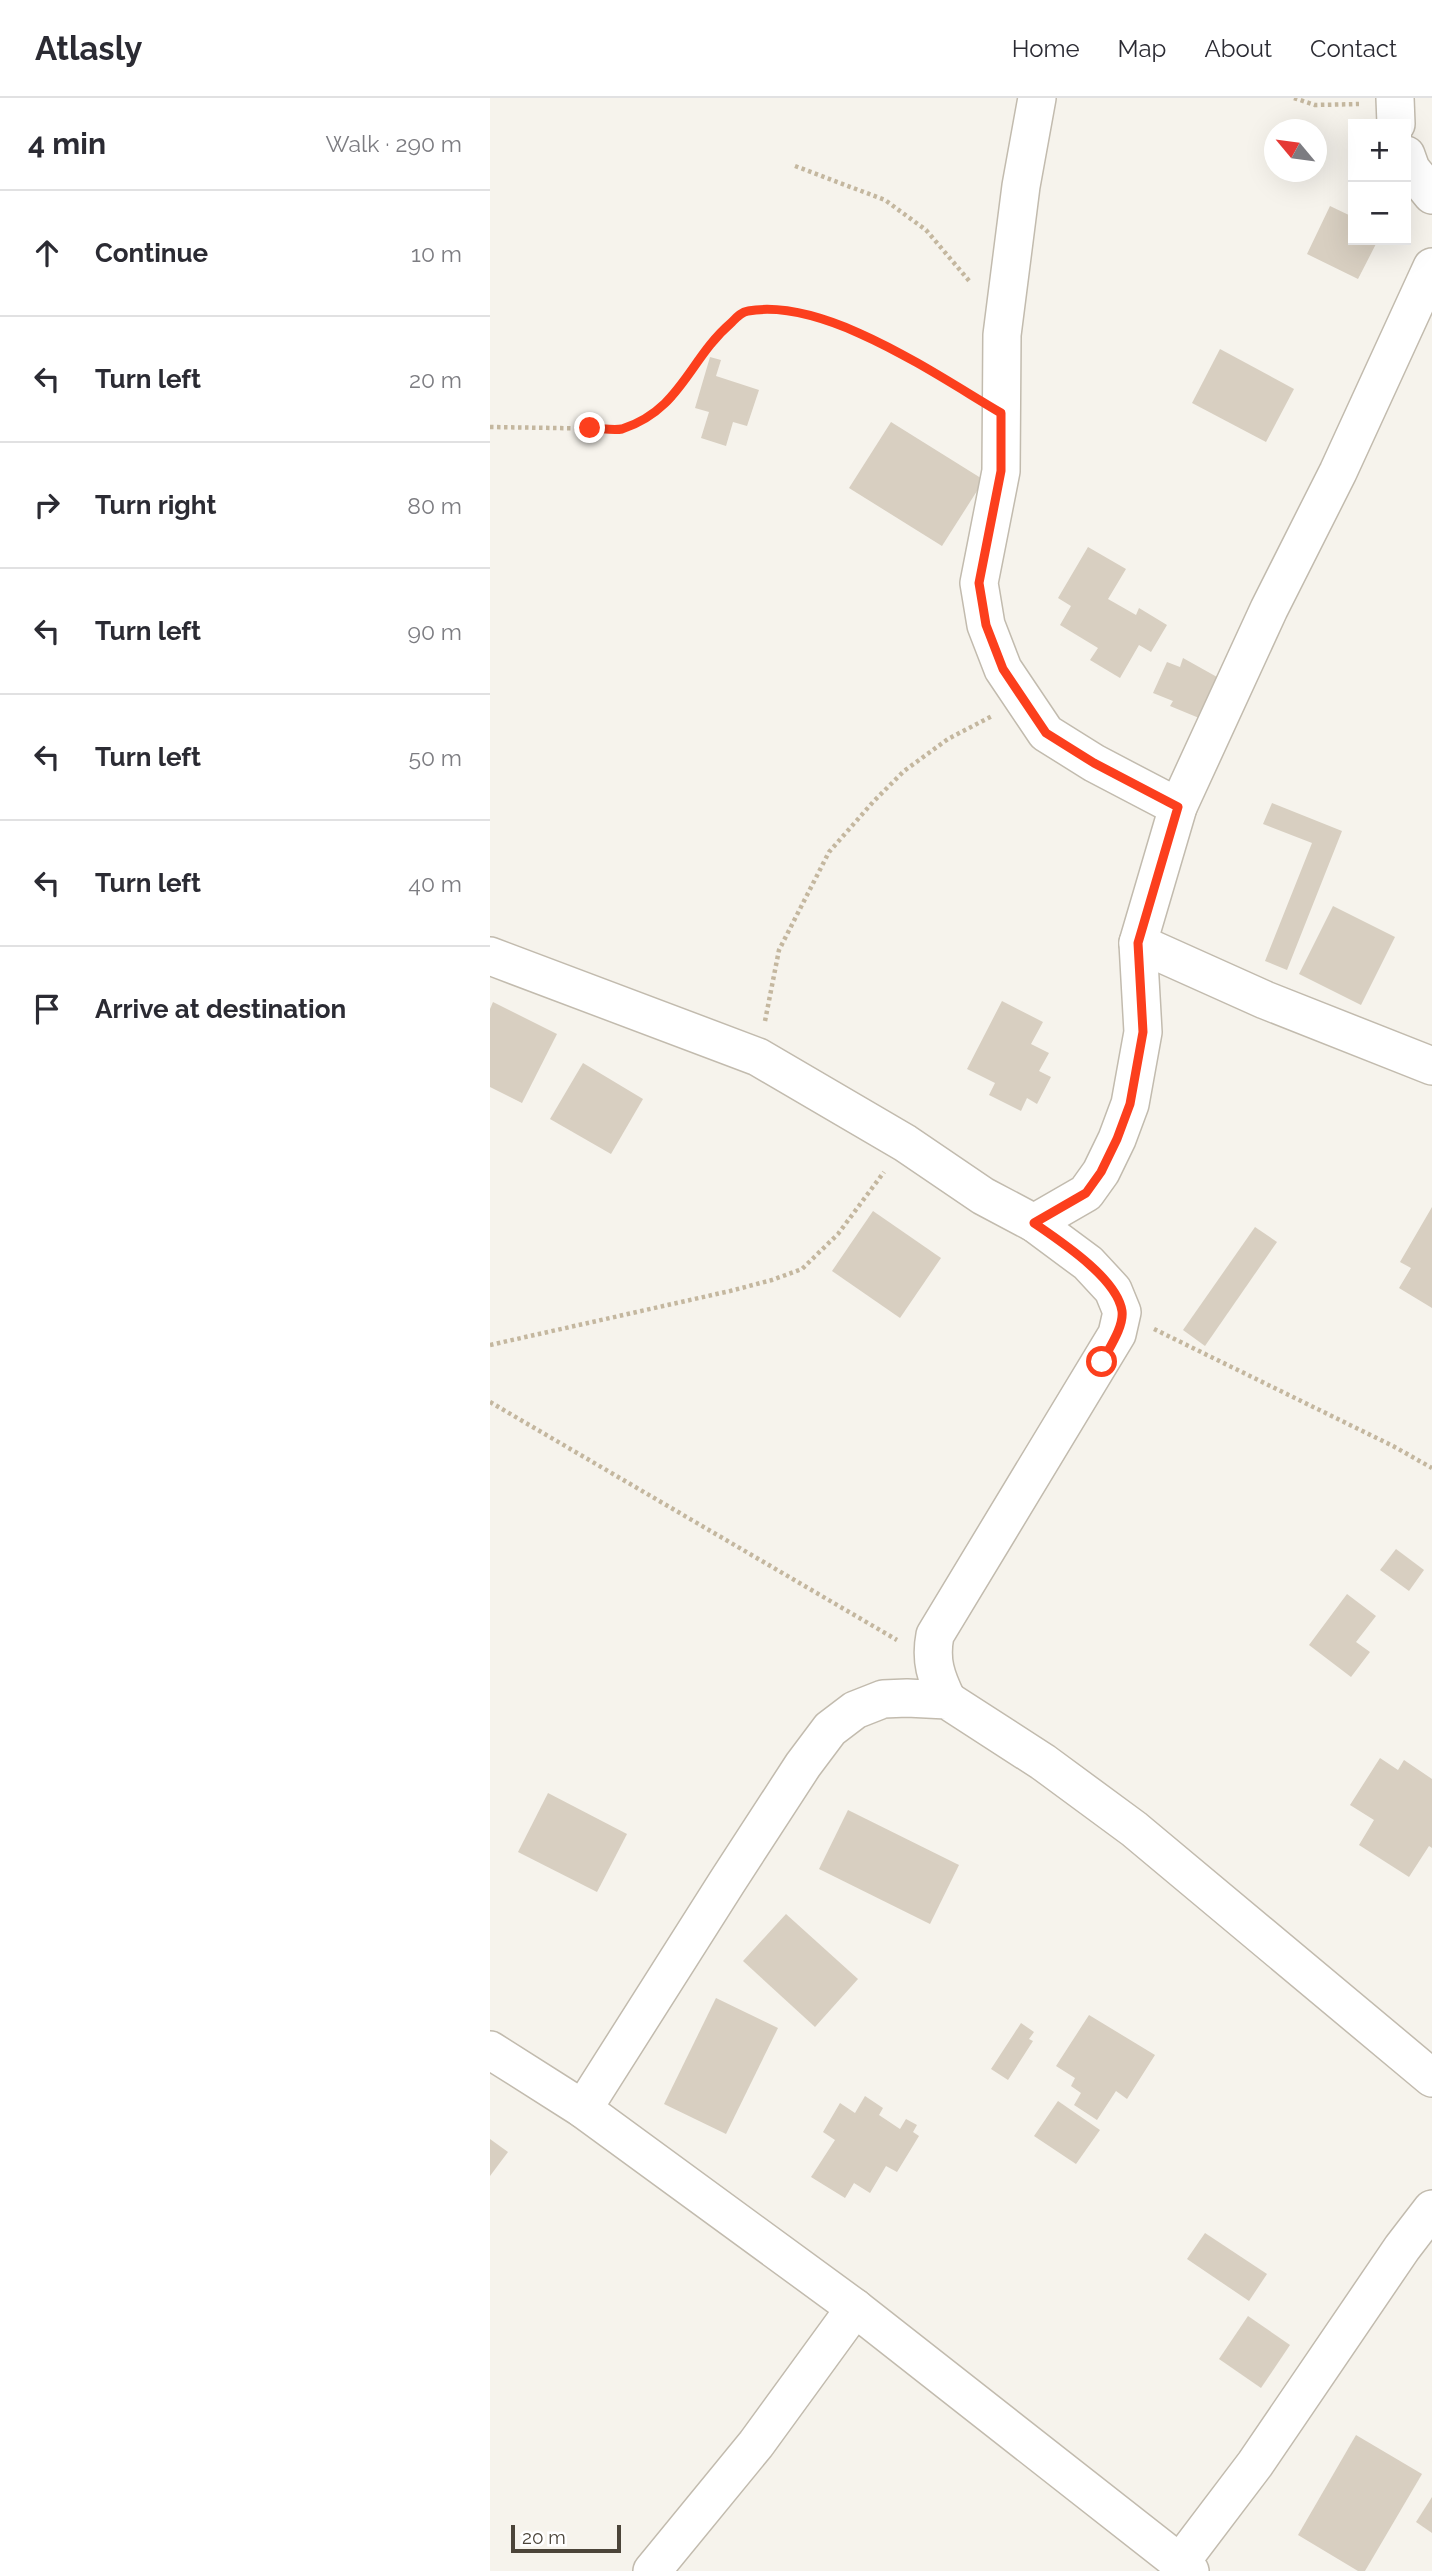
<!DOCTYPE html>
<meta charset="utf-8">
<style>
:root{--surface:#fff;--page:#f7f7f7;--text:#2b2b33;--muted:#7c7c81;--line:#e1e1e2}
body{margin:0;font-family:Raleway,sans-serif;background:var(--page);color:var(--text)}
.controls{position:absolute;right:21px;top:21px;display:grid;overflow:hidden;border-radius:0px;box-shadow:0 7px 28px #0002}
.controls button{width:63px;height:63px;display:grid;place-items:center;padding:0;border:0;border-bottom:2px solid var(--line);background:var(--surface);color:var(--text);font:35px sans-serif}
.compass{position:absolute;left:774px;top:21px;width:63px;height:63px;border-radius:50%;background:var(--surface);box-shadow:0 7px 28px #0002;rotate:299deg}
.scale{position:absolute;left:21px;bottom:18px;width:110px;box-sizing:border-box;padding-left:7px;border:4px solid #4b4439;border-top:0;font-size:19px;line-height:24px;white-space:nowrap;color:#4b4439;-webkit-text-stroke:5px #fff;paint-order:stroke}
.stop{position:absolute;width:21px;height:21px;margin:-16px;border:5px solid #fc3f1d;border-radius:50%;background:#fff}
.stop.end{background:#fc3f1d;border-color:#fff;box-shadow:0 2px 7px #0008}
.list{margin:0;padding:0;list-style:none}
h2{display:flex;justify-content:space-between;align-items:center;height:91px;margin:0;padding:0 28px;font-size:30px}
h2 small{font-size:23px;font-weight:400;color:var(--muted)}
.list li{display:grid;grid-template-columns:46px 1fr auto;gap:21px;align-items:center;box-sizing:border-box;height:126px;padding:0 28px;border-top:2px solid var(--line)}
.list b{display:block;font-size:26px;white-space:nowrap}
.list em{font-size:23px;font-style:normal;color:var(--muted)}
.icon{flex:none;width:38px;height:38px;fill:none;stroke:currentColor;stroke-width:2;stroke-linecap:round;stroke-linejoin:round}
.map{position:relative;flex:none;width:942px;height:2473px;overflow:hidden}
header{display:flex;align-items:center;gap:42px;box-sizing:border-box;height:98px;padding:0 35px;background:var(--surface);border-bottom:2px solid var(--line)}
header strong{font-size:33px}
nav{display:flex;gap:38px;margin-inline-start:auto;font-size:24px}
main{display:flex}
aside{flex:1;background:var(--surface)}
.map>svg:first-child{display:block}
.building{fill:#d8cfc1}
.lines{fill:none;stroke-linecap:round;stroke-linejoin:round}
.minor-casing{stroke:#c2bbae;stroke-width:40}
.path{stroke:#c4b79f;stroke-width:4.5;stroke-dasharray:3.5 3.5;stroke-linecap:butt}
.minor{stroke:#fff;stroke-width:37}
.route{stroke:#fc3f1d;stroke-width:9}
</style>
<header>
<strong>Atlasly</strong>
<nav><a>Home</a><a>Map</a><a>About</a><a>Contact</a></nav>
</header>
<main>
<aside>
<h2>4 min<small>Walk · 290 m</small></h2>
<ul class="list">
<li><svg class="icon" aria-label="ahead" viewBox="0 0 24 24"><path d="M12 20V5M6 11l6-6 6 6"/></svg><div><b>Continue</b></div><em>10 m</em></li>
<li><svg class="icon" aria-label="left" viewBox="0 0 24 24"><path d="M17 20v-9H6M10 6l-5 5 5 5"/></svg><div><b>Turn left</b></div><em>20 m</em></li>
<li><svg class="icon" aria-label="right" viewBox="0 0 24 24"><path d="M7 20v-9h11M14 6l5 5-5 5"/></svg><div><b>Turn right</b></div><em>80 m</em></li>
<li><svg class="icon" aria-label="left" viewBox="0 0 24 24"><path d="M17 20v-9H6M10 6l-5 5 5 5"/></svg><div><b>Turn left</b></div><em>90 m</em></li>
<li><svg class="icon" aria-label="left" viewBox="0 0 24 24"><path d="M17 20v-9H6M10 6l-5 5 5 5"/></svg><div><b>Turn left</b></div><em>50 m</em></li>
<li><svg class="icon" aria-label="left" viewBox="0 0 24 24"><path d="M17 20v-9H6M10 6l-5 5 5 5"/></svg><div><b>Turn left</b></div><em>40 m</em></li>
<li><svg class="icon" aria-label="arrive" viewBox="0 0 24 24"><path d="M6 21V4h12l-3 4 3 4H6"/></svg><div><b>Arrive at destination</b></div></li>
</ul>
</aside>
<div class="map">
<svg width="942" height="2473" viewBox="0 0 942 2473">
<rect width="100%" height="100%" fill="#f6f3ec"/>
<!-- building -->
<g class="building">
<polygon points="840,108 863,119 863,142 888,142 868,181 817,156"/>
<polygon points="730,251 804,291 776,344 702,305"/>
<polygon points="220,259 231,262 226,278 269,292 257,328 243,324 236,348 211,340 219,314 205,310"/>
<polygon points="401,324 494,382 452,448 359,390"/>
<polygon points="598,449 636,471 618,501 646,517 649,510 677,527 661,554 649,547 630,580 600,562 608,550 570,527 581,508 568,500"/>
<polygon points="693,560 727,579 709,620 680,608 683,603 663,595 677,564 690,569"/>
<polygon points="782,705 852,733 797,872 775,863 822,745 773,726"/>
<polygon points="843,808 905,839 871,907 809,876"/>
<polygon points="512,903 553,924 541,946 559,955 549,973 561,979 547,1006 537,1000 531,1013 499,997 505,985 477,971"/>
<polygon points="3,904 67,936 32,1005 0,989 0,911"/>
<polygon points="93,965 153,1001 121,1056 60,1021"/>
<polygon points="942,1109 942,1210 909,1190 921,1170 910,1164"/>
<polygon points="383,1113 451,1160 410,1220 342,1173"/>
<polygon points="765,1129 787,1144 715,1248 693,1232"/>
<polygon points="906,1451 934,1472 919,1493 890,1472"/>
<polygon points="857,1496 886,1518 866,1544 880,1554 861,1579 819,1547"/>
<polygon points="890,1660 908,1672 914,1662 942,1681 942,1750 939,1748 919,1779 869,1747 884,1722 860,1707"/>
<polygon points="58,1695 137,1736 107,1794 28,1754"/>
<polygon points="358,1712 469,1767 440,1826 329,1771"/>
<polygon points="296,1816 368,1881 325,1929 253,1863"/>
<polygon points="226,1900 288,1930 236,2036 174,2006"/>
<polygon points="599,1917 665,1957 637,2001 626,1993 607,2022 584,2007 591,1995 581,1988 585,1980 566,1968"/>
<polygon points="531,1925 544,1934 539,1941 543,1943 518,1982 501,1971"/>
<polygon points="375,1998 393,2010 389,2017 410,2031 416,2021 427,2027 423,2034 429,2038 407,2074 396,2068 380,2095 364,2085 355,2100 321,2079 345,2042 333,2034 350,2005 365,2015"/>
<polygon points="568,2003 610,2032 586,2066 544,2038"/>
<polygon points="0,2041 18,2054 0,2078"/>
<polygon points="715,2135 777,2176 759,2203 697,2161"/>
<polygon points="758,2218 800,2247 771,2290 729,2261"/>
<polygon points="866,2337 932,2376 875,2473 868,2473 808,2437"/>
<polygon points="942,2399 942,2435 926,2424"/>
</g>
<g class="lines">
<!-- minor casing -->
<g class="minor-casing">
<g id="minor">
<polyline points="547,0 531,88 512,237 511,373 489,485 496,527 513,571 556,635 604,665 688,709"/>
<polyline points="905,0 906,26"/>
<polyline points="916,57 921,71 942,97"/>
<polyline points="648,845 775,902 942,968"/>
<path d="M0,858L268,959L415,1045L493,1098L544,1125L598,1165L623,1192L632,1214L627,1236L445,1537C440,1563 446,1579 457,1602"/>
<polyline points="544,1125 596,1095 611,1074 627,1041 640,1006 653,934 648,845 688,709 779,511 848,374 942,169"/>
<polyline points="0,1952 93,2011 365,2210 700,2473"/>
<polyline points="93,2011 237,1784 313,1667 340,1631 365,1612 393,1601 417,1600 457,1602 553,1664 644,1731 942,1980"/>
<polyline points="690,2465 765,2366 912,2150 942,2111"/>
<polyline points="162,2473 266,2346 365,2210"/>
</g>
</g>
<!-- path -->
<g class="path">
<polyline points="804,0 825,7 869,6"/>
<polyline points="305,68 395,102 436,132 481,185"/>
<polyline points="0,329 130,331 165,315 184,299 211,259 235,230 255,213 295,212 349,227 376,237 475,294"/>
<polyline points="275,923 289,852 339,754 383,704 414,673 458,641 502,618"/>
<polyline points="664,1231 903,1348 942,1370"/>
<polyline points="0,1247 240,1193 282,1182 312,1171 348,1136 394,1074"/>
<polyline points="0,1304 407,1542"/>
</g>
<!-- minor -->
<use href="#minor" class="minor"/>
</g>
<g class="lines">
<!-- route -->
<path class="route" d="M100,330C110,330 123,333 132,331C191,312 199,261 241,225C246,220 251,214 258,213C335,199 446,277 511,315V373L489,485L496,527L513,571L556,635L604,665L688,709L648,845L653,934L640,1006L627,1041L611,1074L596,1095L544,1125C570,1143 627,1180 632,1213C634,1229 619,1250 612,1264"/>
</g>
</svg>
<div class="controls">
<button>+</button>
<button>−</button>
</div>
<svg class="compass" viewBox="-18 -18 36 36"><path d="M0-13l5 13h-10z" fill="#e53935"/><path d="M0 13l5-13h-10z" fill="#7c7c81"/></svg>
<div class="scale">20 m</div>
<div class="stop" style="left:612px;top:1264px"></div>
<div class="stop end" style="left:100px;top:330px"></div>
</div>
</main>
